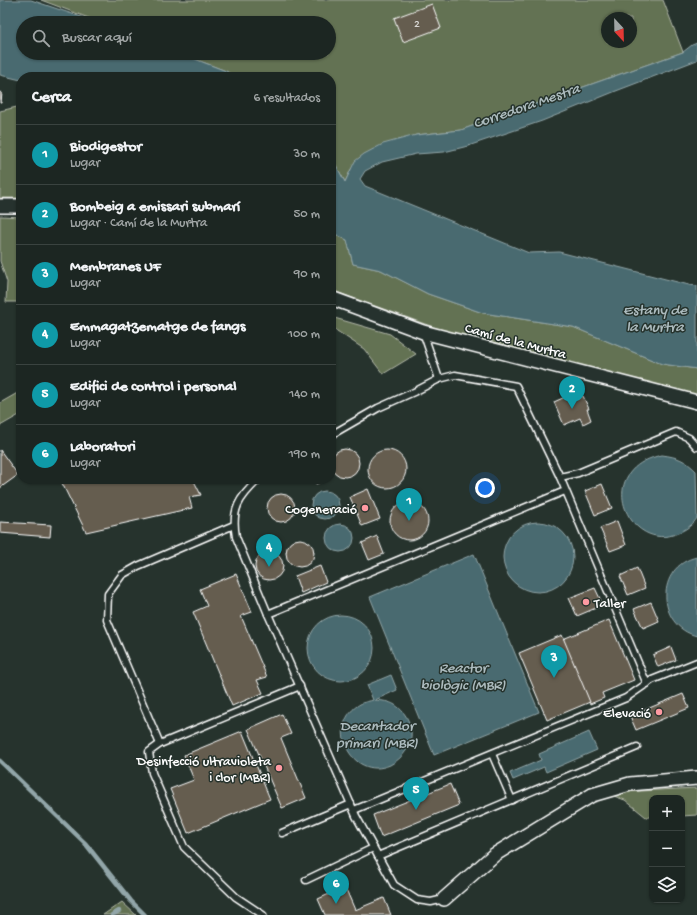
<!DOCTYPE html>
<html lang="es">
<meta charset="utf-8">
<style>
:root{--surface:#1c2622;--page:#252e2a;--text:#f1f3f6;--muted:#a0a5a5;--line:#3a4340;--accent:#ff9aa2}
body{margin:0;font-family:"Gochi Hand",sans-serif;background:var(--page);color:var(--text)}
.controls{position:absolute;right:12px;bottom:12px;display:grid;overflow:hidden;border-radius:8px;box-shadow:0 1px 3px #0004}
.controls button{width:36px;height:36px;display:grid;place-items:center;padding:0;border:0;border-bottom:1px solid var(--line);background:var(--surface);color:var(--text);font:20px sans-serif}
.compass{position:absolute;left:601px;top:12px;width:36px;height:36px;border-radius:50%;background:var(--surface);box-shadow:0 1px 3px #0004;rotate:158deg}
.you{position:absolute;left:485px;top:488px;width:14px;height:14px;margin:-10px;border:3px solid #fff;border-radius:50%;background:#1a73e8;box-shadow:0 0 0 6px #1a73e833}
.badge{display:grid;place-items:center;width:26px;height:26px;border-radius:50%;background:var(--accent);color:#fff;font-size:13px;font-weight:700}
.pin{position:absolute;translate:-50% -33px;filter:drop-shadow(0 1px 2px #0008)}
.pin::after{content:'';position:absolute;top:21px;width:14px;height:12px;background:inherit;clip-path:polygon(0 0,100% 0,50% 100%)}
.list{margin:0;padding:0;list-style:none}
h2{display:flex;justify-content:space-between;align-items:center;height:52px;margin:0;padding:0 16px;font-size:17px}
h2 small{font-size:13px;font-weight:400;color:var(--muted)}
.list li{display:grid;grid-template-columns:26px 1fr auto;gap:12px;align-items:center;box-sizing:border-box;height:60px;padding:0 16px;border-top:1px solid var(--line)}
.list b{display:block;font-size:15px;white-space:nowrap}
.list p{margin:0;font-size:13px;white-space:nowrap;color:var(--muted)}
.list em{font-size:13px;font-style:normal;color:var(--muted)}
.icon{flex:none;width:22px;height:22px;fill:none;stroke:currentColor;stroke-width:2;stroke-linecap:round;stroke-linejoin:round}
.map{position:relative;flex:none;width:697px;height:915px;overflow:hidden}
.search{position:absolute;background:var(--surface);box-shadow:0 1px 3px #0004;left:16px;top:16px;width:320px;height:44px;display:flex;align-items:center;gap:10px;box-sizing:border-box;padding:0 14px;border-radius:22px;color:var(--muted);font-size:15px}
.panel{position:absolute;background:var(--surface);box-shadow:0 1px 3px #0004;left:16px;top:72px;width:320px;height:412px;border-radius:16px}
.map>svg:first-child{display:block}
.green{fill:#647253;stroke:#b2b8a9;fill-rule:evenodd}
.water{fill:#496b70;stroke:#92a6a9}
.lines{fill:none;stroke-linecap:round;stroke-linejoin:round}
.stream{stroke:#92a6a9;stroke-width:4.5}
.building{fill:#655d4f;stroke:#fff}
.service-casing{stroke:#fff;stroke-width:9}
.minor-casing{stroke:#fff;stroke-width:16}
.service{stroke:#26332d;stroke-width:6}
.minor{stroke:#26332d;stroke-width:13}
.poi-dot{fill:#ff9aa2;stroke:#26332d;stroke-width:1.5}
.labels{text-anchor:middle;stroke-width:3;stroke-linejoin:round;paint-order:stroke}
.number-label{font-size:12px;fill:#d8d6d3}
.street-label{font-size:14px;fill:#fff;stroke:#26332d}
.poi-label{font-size:14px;fill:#fff;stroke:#26332d;text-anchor:end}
.water-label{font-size:15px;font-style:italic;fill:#adbcbf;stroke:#26332d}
</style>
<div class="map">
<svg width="697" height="915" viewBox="0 0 697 915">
<rect width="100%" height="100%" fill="#26332d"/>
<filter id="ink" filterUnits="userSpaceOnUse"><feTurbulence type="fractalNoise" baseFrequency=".025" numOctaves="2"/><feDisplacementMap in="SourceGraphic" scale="8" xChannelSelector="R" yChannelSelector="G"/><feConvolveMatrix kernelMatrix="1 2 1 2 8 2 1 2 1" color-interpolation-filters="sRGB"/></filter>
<g filter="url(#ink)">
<!-- green -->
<g class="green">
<path d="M41,0H663L683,52L461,130L416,135L351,169L345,182L331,156V77H235L226,71L179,53H329V23H102ZM607,18H631V42H607Z"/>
<polygon points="21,106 21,198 0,198 0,111"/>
<polygon points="0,216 21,217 21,302 6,302 7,282 0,261"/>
<polygon points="331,232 347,240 353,264 381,270 428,294 483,313 573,327 662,364 697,369 697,397 450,333 331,290"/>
<polygon points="331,317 390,334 416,354 383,374 364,349 331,327"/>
<polygon points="21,391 21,414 0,426 0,403"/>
<polygon points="697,788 697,815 682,816 682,798 652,798 652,817 646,817 625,800 611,795 622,792"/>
<polygon points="122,902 136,915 103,915"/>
</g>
<!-- water -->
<g class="water">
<polygon points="0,0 31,0 99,23 23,23 23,53 179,53 226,71 235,77 21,77 21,80 0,75"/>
<polygon points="697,43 697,60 616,91 542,121 468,146 444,152 416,154 382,162 365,171 360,179 365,186 529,253 559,252 689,285 697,286 697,369 662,364 573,327 483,313 428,294 381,270 353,264 347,240 331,232 331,156 345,182 355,161 364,154 383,144 416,135 461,130 683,52 692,45"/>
<path d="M662,455C678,457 685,460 696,471L697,518C693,525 685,530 678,533C630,555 590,470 662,455Z"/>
<circle cx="325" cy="505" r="14"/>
<circle cx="538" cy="557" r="35"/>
<circle cx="340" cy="538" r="14"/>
<polygon points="474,554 539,712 434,755 370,597"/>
<path d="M697,557V636C656,626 655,566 697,557Z"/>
<circle cx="341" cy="648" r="33"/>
<path d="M391,675L397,690L375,700C382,701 389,701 395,705C408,713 415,731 409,745C405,754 399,760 390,765C351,782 323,723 362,703C365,702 370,701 373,700L367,685Z"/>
<polygon points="589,732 597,750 546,772 544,767 513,780 510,773 541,760 539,754"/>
</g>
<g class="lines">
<!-- stream -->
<g class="stream">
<polyline points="0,761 85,843 131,901 145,915"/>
<polyline points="112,915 119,911"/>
</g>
</g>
<!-- building -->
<g class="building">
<polygon points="432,4 441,28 403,42 394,18"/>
<polygon points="0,92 2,93 1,103 0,103"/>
<polygon points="574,393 577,399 583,396 589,409 587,409 591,420 583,424 580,418 564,425 554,402"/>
<circle cx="345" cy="463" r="14"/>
<polygon points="0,450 18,475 0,488"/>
<circle cx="387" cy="469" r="19"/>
<polygon points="60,479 193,479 201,495 189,497 192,508 86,532"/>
<polygon points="314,479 327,479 316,484"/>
<polygon points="602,484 612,508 595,515 585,491"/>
<polygon points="368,489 380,519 362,526 350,497"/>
<circle cx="281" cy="508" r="14"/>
<circle cx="409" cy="521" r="19"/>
<polygon points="617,521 626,545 610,551 600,528"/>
<polygon points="0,522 51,525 50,537 0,533"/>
<polygon points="377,536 384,554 369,560 362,543"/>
<circle cx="300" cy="553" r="14"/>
<circle cx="269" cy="566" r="14"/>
<polygon points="320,566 326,582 301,593 295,576"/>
<polygon points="637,568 645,588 628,595 620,576"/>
<polygon points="236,574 252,612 241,616 267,677 257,680 263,693 232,706 193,612 207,606 200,589"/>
<polygon points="595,588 603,605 577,616 569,598"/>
<polygon points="651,602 659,621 643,628 634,609"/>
<polygon points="609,620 634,680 602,693 604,698 590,704 563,639"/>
<polygon points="562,635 590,702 547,720 519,653"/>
<polygon points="671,647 676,660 658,667 653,655"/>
<polygon points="683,694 689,708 636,730 630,716"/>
<polygon points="282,714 291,734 281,738 306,798 282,808 248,729"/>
<polygon points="242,731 270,799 188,833 170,789 194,780 184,755"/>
<polygon points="450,784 459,805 381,837 373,815"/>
<polygon points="345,887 355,910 384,898 391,915 325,915 318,899"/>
</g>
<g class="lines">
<!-- service casing -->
<g class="service-casing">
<g id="service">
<polyline points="423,332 439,379"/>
<polyline points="331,435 378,408 416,391 439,379 455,375 516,386 560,477 578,473 676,432 689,438 697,447"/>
<polyline points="560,477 647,684"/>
<path d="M259,479C239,498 231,509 236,537L268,614L356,816L394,885L417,900L431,902L444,899"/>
<polyline points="268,614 565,491"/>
<polyline points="160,744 107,620 108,594 122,575 138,566 234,525"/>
<polyline points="492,754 512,800"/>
<polyline points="354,810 626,698 652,680 697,662"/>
<polyline points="282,833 351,804"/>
<polyline points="378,856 637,747"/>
<polyline points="306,880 373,848"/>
<polyline points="263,915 236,897 184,847 152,773 149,752 160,744 300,686"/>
</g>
</g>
<!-- minor casing -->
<g class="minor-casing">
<g id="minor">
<polyline points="0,206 21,206"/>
<polyline points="331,298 423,332 697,402"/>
<polyline points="444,899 494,855 592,795 630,784 697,778"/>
</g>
</g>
<!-- service -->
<use href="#service" class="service"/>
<!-- minor -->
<use href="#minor" class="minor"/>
</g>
</g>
<!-- markers -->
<g class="poi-dot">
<circle cx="365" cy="508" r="4"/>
<circle cx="586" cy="602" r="4"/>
<circle cx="659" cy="712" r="4"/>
<circle cx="279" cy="768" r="4"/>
</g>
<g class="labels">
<!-- number labels -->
<g class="number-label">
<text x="417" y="27">2</text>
</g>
<!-- street labels -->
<g class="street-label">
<text transform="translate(516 340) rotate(15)" y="5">Camí de la Murtra</text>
</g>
<!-- poi labels -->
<g class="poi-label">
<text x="357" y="513">Cogeneració</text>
<text x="594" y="607" text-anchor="start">Taller</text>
<text x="651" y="717">Elevació</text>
<text x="271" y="765">Desinfecció ultravioleta<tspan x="271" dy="16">i clor (MBR)</tspan></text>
</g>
<!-- water labels -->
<g class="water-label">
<text transform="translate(526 105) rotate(-19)" y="5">Corredora Mestra</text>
<text x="655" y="314">Estany de<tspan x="655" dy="17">la Murtra</tspan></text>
<text x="463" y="672">Reactor<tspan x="463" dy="17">biològic (MBR)</tspan></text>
<text x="377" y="730">Decantador<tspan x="377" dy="17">primari (MBR)</tspan></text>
</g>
</g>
</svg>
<div class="controls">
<button>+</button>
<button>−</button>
<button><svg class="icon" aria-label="layers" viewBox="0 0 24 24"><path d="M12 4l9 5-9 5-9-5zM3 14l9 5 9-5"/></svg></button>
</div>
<svg class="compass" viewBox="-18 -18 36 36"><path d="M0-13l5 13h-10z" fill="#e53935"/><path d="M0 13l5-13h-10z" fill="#a0a5a5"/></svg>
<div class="you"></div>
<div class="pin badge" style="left:409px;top:521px;background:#0f9aa8">1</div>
<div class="pin badge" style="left:572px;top:409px;background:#0f9aa8">2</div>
<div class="pin badge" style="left:554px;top:678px;background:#0f9aa8">3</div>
<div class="pin badge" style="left:269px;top:567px;background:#0f9aa8">4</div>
<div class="pin badge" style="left:416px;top:810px;background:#0f9aa8">5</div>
<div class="pin badge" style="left:336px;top:904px;background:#0f9aa8">6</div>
<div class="search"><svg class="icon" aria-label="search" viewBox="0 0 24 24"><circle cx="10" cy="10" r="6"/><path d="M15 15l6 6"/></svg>Buscar aquí</div>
<section class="panel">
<h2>Cerca<small>6 resultados</small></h2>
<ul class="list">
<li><span class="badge" style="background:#0f9aa8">1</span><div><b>Biodigestor</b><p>Lugar</p></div><em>30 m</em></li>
<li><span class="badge" style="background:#0f9aa8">2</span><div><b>Bombeig a emissari submarí</b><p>Lugar · Camí de la Murtra</p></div><em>50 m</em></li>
<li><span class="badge" style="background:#0f9aa8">3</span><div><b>Membranes UF</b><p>Lugar</p></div><em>90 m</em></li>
<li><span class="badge" style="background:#0f9aa8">4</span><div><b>Emmagatzematge de fangs</b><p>Lugar</p></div><em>100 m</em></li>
<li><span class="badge" style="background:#0f9aa8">5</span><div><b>Edifici de control i personal</b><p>Lugar</p></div><em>140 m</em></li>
<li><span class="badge" style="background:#0f9aa8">6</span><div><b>Laboratori</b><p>Lugar</p></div><em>190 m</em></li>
</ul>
</section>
</div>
